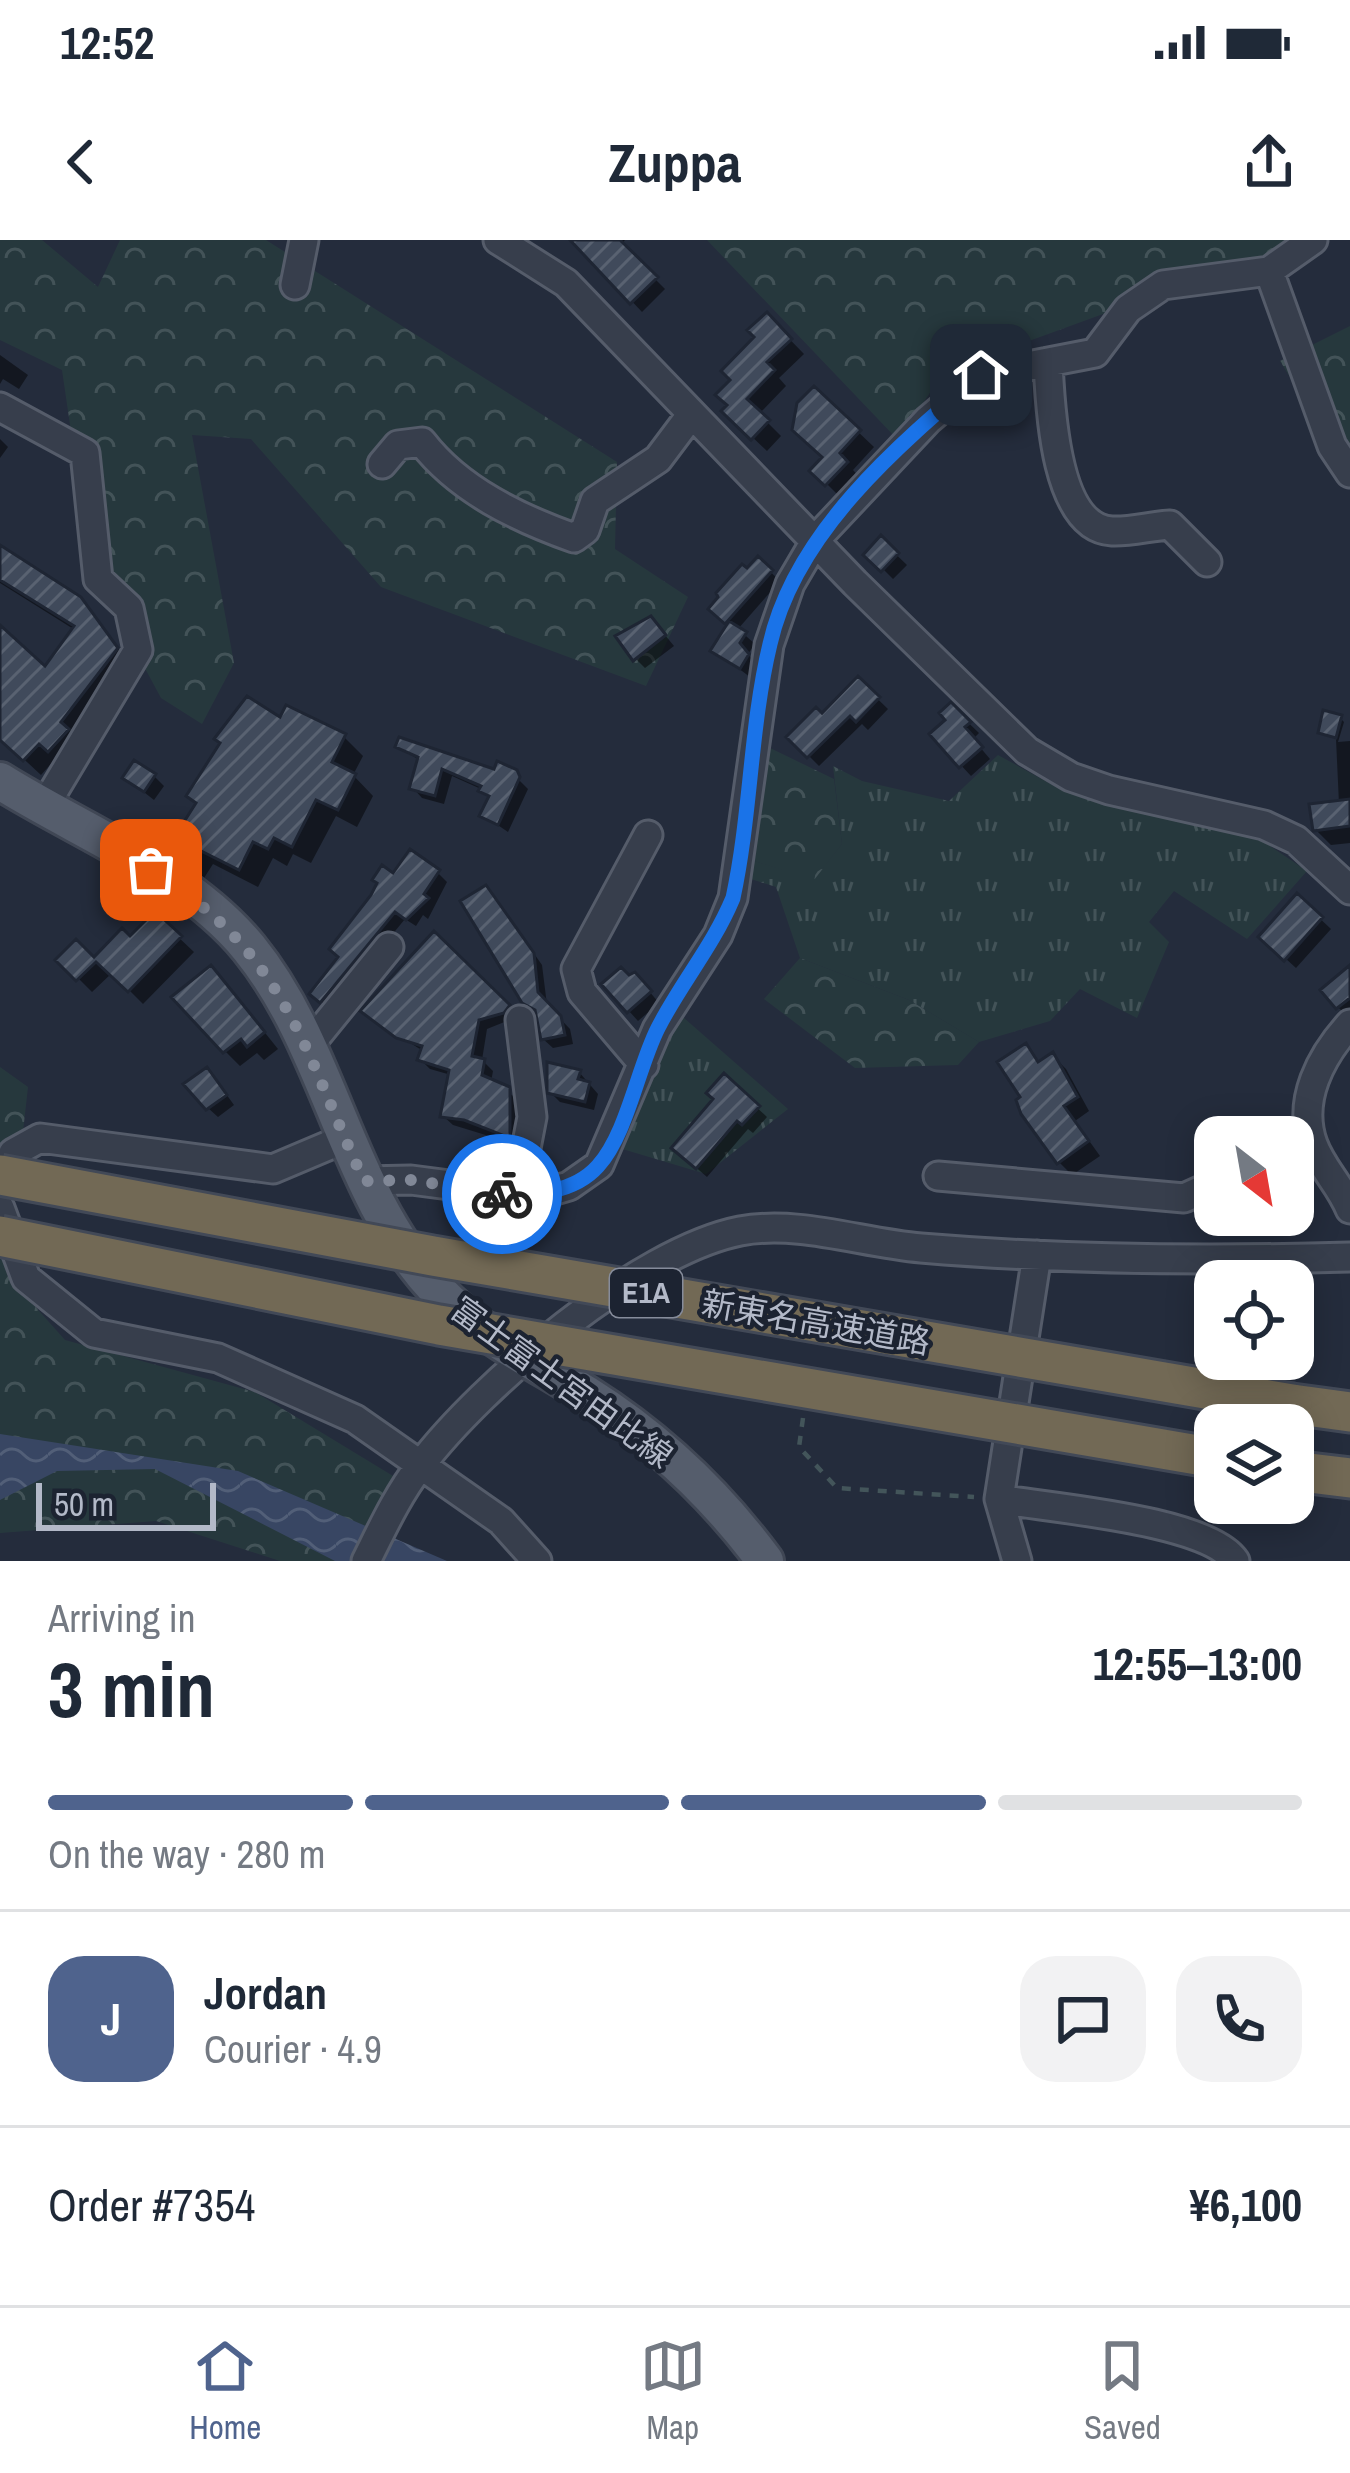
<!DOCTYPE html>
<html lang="en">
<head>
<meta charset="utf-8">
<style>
	:root { --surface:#fff; --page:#f2f2f3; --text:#1f2937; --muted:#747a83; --line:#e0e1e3; --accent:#4f638d }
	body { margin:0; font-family:"Archivo Narrow","Noto Sans JP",sans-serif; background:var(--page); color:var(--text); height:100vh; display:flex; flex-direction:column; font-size:45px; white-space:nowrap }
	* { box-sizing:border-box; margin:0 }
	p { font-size:39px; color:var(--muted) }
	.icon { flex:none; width:66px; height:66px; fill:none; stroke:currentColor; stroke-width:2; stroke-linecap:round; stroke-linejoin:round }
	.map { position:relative; height:1321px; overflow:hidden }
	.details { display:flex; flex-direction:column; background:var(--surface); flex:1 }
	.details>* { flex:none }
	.needle { width:78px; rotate:149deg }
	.tools { position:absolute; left:1194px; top:876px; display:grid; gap:24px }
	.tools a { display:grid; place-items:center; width:120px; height:120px; border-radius:24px; background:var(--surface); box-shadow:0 6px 30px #0003; font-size:60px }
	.scale { position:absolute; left:36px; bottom:30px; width:180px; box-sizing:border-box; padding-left:12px; border:6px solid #b3b9c8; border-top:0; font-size:33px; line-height:42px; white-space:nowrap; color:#b3b9c8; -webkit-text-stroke:9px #1c2331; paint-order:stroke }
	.pin { position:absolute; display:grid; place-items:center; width:102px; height:102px; color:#fff; margin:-51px; border-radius:24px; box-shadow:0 6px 18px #0006 }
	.courier { position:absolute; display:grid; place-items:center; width:120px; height:120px; margin:-60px; border:9px solid #1a73e8; border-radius:50%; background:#fff; color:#222; box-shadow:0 3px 15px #0007 }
	.head em { font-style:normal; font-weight:700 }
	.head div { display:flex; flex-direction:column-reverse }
	.head { display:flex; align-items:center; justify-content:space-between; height:204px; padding:0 48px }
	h1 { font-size:78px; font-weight:700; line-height:90px }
	.bar { display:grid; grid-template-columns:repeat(4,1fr); gap:18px 12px; align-content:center; height:144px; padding:0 48px }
	.bar i { height:15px; border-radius:9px; background:var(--line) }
	.bar .on { background:var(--accent) }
	.bar p { grid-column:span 4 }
	.line { display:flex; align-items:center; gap:30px; padding:0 48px; border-top:3px solid var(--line) }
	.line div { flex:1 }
	.round { display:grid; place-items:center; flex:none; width:126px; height:126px; border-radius:36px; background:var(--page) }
	.status { display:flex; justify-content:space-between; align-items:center; height:84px; padding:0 60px; background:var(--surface); direction:ltr }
	.status svg { height:33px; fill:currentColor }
	header { display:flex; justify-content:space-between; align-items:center; height:156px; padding:0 48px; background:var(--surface); font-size:54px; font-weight:700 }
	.menu { display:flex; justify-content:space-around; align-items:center; height:168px; border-top:3px solid var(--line); background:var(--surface); font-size:33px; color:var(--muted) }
	.menu a { display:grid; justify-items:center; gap:6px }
	.menu .on { color:var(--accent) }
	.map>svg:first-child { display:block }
</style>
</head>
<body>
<div class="status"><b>12:52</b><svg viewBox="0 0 49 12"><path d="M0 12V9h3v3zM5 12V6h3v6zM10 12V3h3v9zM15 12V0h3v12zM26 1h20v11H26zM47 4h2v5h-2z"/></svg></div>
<header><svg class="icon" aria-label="back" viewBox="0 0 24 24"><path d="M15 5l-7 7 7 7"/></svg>Zuppa<svg class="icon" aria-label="share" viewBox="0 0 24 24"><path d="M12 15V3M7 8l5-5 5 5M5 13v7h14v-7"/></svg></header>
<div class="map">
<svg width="1350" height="1321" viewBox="0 0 1350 1321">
	<defs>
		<pattern id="grass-tufts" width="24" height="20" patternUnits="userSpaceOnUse" patternTransform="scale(3)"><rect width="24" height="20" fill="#26383d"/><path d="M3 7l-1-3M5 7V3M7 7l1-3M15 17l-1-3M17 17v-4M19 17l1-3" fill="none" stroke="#435358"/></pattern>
		<pattern id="forest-crowns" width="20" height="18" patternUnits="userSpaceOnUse" patternTransform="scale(3)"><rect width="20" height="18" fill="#26383d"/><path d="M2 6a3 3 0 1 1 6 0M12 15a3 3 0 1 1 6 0" fill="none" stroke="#435358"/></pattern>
		<pattern id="water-waves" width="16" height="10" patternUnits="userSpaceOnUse" patternTransform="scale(3)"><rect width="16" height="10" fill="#384663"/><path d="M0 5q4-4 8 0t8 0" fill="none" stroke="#525f78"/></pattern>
		<pattern id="building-hatch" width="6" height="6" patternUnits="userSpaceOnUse" patternTransform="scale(3)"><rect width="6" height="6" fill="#404a5b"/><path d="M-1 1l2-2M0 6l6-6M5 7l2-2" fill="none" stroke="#596271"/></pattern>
	</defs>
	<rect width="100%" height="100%" fill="#242c3c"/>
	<!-- grass -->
	<path fill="url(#grass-tufts)" d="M998,515L1058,548L1248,591L1307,631L1247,699L1174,651L1149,682L1169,702L1137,778L1080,749L1050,781L979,802L909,760L800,718L776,647L748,638L751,620L814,639L842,604L833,526L862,541L949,561Z
		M676,771L788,869L706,934L619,908Z"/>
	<!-- forest -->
	<path fill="url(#forest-crowns)" d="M0,0H42L98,47L120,0H266L617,222L615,309L688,357L646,446L381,347L251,199L192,195L234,423L202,484L161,458L91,328L62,130L0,100Z
		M707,0H1292L1284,8L944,132L898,200Z
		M1350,86V235L1280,121Z
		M768,507L834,539L842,604L814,640L751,620Z
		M800,718L909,760L979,802L958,825L855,828L764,759Z
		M0,827L28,847L7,1035L65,1100L255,1152L398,1239L348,1321H280L156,1281L0,1293Z"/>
	<!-- water -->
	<path fill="url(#water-waves)" d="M0,1194L238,1231L447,1321H335L155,1229L57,1231L0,1260Z"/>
	<!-- shadow -->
	<path fill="#0007" d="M574,0H625L621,5L665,49L642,72Z
		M767,76L804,114L779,138L786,146L759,174L781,196L767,211L725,171L734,140Z
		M0,115L28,135L19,149L3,139L0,144Z
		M814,150L874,207L853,230L861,239L842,259L814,231L825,218Z
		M0,199L8,207L0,218Z
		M881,300L907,325L893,339L868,314Z
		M0,309L79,359L132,426L66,526L57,517L41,535L0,497V389L46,431L75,390L0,343Z
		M758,320L780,341L738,389L755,404L748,414L757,426L750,437L714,410L730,385L712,369Z
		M660,389L674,406L645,428L636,419Z
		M858,440L888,469L868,490L862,484L819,526L790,497L822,477Z
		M951,466L979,493L973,499L990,519L971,536L933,495L950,481Z
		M1340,478L1344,482L1338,502L1350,501V603L1331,605L1316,590L1339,564L1336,499L1321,492Z
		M281,481L344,497L363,516L353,535L373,556L357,587L336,576L311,623L293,614L287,626L273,618L258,647L213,624L204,638L170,609Z
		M399,506L518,539L528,549L508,592L483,575L491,559L481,549L452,536L444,564L422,558L413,548L420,521Z
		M154,536L164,546L154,560L126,538Z
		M438,633L447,642L428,679L423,675L416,686L405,679L331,769L322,763L313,754L394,637Z
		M1297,657L1331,689L1296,728L1262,697Z
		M495,658L542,725L547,765L570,789L573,804L553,808L543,799L535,772L524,761Z
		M155,675L194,712L143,764L112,733L92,752L60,720L94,721L131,700Z
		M434,695L517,777L487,789L482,820L493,831L491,842L518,859V905L453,885L443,876L451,835L430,829L421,820L423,811L374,780Z
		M1350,729V775L1348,777L1338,767Z
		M226,744L278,809L264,820L257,813L240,826L225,811Z
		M644,745L659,763L638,781L629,771Z
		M1025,807L1041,823L1053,816L1066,829L1089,871L1075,881L1100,916L1072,935L1059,922L1025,858Z
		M579,832L598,854L594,870L560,862L550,852Z
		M724,837L767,877L753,893L748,889L707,937L684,917Z
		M216,840L234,865L218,877L208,868Z"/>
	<!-- building -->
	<path fill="url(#building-hatch)" stroke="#1e2533" stroke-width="3" d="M570,0H620L658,37L630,64Z
		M767,72L792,99L767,122L775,130L747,159L770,180L751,200L721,171L727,165L715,155L730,140L721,131L754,97L747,90Z
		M814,146L861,190L840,213L848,222L825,246L809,231L822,217L792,190L797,163Z
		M881,295L899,313L881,332L863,315Z
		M0,305L81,357L118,408L61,482L69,489L48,512L39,504L23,521L0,500V385L45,426L74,386L0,340Z
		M758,316L773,330L725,384L708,369L718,357L716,353L742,324L747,328Z
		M651,376L666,395L633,421L615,396Z
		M729,381L747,392L740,403L749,414L740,429L710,411Z
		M858,436L880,457L856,482L850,476L807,518L786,497L816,467L822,473Z
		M247,456L280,477L286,465L346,494L332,522L356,534L338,570L316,560L292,607L274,598L268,609L253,602L239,630L193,607L184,622L166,610L196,563L186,556L220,503L214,499Z
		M951,462L971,482L965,487L983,507L959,528L929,494L945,480L939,473Z
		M1323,470L1342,475L1336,498L1318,493Z
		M399,497L494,529L497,521L517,530L520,537L498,585L479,576L489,556L478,551L481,546L442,529L435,556L409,549L418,517L395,507Z
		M134,520L156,534L144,552L122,538Z
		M1350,559V586L1313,591L1309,564Z
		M410,609L440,630L424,654L429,658L406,680L395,672L320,763L309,754L338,717L329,709L371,655L377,643L372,640L382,625L393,633Z
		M486,645L534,713L538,752L561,776L565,795L541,800L535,770L522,763L460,661Z
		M1297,653L1323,677L1284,721L1258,697Z
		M155,671L182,696L128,752L96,722L76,741L55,720L76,699L94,717L122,688L130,696Z
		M434,691L510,765L504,773L479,780L472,816L485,819L482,835L510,847V898L464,880L440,877L449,830L417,820L422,806L396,798L360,771Z
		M211,725L265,792L247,807L241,799L223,813L171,757Z
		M1350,725V758L1336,769L1320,750Z
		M621,727L629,735L635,732L652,751L627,773L601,744Z
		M1026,803L1038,822L1053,812L1078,857L1064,866L1089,901L1057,924L1021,874L1016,860L1020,857L997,822Z
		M547,822L581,830L578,839L590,842L585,862L547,853Z
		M207,827L227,855L206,870L183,844Z
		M724,833L760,866L742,885L737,881L696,929L671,908L713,859L706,853Z"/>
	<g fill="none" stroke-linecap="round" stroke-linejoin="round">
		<defs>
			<path id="minor" d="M498,0L566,43L855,343L1027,511L1071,537L1109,550L1264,585L1296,600L1350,650
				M1269,31L1332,206L1350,233
				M295,45L304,0
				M1048,122C1050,163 1054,288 1112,291C1130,292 1151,286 1170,285L1207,322
				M0,167L85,213L98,339L129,368L138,410L44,567
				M382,224L398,205L422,202C459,250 518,278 574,298L585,290L595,261L658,219L691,175
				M1350,784C1321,816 1297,860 1313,904C1321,927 1341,946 1350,969
				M306,809L389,707
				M644,825L582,752L576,729L648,595
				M938,936L1184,958L1215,944
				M0,941L13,913L40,898L273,929L344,899
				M364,941L411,940L535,956L569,946L599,925L657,789L718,695L733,658L769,405L790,344L817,298L928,180L981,135L1095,113L1128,69L1163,45L1269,31L1313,0
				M517,955L532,877L520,780
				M0,968L26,1038L94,1093L218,1118L355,1179L501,1281L537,1321
				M999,1259C1050,1268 1208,1280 1235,1321
				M366,1321C382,1289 398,1254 420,1226C482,1144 639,1011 740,991C800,980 861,1003 921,1008C1064,1020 1207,1021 1350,1017
				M1017,1321L999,1259L1037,1015"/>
			<path id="major" d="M0,541C81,592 187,632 249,708C332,810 345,953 437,1050C480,1095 534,1121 586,1154C656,1198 716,1255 765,1321"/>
			<path id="highway" d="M1292,1164L1350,1172
				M1293,1231L1350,1238"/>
		</defs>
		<!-- minor casing -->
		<use href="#minor" stroke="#555c6a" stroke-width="33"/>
		<!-- major casing -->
		<use href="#major" stroke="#404755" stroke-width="42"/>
		<!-- highway casing -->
		<use href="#highway" stroke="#424957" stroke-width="45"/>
		<!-- path -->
		<path stroke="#43555a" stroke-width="4.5" stroke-dasharray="9 9" stroke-linecap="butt" d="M803,1178L799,1207L837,1248L974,1257"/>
		<!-- minor -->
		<use href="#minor" stroke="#373e4c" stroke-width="27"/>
		<!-- major -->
		<use href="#major" stroke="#555d6c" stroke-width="36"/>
		<!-- highway -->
		<use href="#highway" stroke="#726955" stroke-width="39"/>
		<defs>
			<path id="highway-bridge" d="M0,935L433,1016L1292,1164
				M0,996L439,1085L1215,1218"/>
		</defs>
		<!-- highway-bridge casing -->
		<use href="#highway-bridge" stroke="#424957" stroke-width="45" stroke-linecap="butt"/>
		<!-- highway-bridge -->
		<use href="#highway-bridge" stroke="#726955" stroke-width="39"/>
	</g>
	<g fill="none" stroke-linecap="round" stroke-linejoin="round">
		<!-- done -->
		<path stroke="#818897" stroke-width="12" stroke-dasharray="0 21.6" d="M151,630C287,714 301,805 364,941L411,940L502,954"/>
		<!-- route -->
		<path stroke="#1a73e8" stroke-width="15" d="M502,954C535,955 574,953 598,926C627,894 638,827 658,788C681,743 713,706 733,658C751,575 750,487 770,404C795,293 897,206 981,135"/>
	</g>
	<g text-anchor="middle" stroke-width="9" stroke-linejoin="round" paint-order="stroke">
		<!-- shield labels -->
		<rect fill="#1c2331" stroke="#868c9b" stroke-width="3" x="610" y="1029" width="72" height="48" rx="9"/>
		<g font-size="30" font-weight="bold" fill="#b3b9c8">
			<text x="646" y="1063">E1A</text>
		</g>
		<!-- street labels -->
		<g font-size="33" fill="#b3b9c8" stroke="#1c2331">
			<text transform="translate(816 1082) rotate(10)" y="12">新東名高速道路</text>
			<text transform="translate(562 1142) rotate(36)" y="12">富士富士宮由比線</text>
		</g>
	</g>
</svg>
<div class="tools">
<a><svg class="needle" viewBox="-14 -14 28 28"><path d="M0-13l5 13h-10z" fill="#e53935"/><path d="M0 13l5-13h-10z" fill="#747a83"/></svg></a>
<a><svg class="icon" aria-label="locate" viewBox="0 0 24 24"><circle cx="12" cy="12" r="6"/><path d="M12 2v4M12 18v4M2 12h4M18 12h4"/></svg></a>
<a><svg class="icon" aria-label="layers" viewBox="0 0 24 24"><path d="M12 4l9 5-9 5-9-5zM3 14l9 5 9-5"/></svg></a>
</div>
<div class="scale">50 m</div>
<div class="pin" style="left:151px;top:630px;background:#ea580c"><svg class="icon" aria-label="bag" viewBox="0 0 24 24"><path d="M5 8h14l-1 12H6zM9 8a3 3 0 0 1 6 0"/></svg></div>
<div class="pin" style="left:981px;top:135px;background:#1f2937"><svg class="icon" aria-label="home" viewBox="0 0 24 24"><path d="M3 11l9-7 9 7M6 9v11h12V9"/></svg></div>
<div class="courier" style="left:502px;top:954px"><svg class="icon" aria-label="bike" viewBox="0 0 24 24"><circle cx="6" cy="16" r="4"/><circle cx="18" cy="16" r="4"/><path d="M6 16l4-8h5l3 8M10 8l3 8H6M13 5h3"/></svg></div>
</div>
<section class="details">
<div class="head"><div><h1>3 min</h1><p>Arriving in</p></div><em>12:55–13:00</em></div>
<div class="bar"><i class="on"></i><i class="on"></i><i class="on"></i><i></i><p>On the way · 280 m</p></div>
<div class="line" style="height:216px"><b class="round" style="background:var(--accent);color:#fff">J</b><div><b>Jordan</b><p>Courier · 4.9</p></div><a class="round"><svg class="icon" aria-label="chat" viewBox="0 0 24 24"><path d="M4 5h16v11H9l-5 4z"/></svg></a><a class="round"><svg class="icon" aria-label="phone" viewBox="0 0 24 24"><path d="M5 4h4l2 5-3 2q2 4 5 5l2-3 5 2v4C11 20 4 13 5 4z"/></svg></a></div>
<div class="line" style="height:156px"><div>Order #7354</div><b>¥6,100</b></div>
</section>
<nav class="menu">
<a class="on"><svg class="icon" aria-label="home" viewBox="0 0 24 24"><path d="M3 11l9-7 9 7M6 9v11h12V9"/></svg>Home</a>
<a><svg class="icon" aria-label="map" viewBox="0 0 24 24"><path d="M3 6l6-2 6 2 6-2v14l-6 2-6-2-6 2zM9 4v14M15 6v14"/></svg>Map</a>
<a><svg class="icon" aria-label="saved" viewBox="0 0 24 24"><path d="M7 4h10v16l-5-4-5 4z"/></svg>Saved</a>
</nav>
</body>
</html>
